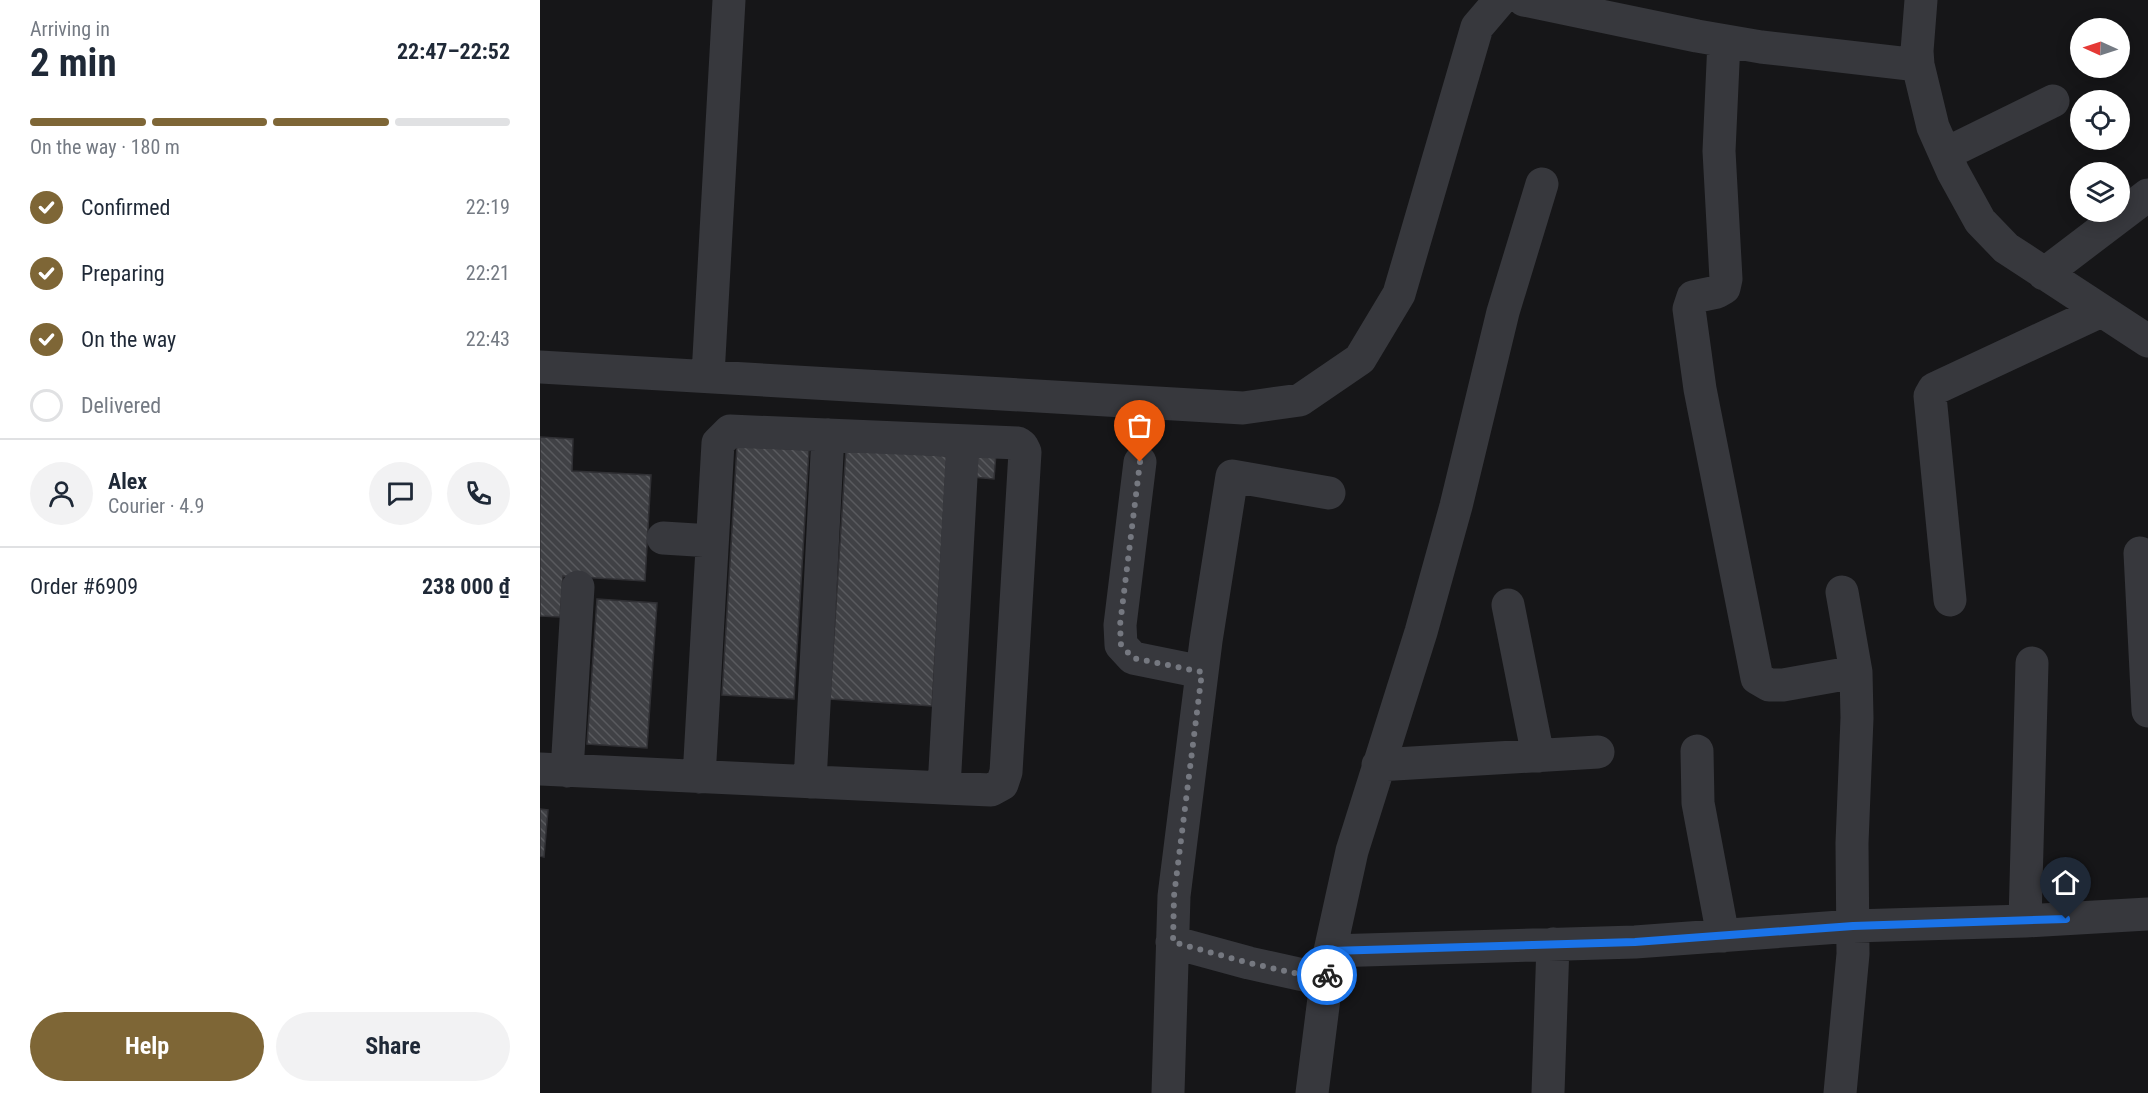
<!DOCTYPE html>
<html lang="en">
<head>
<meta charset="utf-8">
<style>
	:root { --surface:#fff; --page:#f2f2f3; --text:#1f2937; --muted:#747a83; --line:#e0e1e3; --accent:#7e6636 }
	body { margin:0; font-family:"Roboto Condensed",sans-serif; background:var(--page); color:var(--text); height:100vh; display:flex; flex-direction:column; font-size:22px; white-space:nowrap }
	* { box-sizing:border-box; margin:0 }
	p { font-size:20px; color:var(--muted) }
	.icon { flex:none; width:33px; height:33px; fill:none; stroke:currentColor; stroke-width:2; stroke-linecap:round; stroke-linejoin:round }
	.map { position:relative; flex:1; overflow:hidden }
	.sheet { display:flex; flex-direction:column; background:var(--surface); width:540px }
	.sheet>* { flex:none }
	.needle { width:39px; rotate:273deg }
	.buttons { position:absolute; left:1530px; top:18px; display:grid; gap:12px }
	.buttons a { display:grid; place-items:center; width:60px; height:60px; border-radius:50%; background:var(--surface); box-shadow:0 3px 15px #0003; font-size:30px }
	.pin { position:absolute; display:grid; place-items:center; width:51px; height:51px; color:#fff; margin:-62px -26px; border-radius:50% 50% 50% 0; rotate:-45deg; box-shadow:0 0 6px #0007 }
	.pin .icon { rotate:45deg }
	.courier { position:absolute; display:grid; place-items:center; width:60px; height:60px; margin:-30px; border:4px solid #1a73e8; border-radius:50%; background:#fff; color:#222; box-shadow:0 2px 8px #0007 }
	.summary em { font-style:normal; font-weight:700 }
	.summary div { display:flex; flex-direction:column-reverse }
	.summary { display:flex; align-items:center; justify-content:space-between; height:102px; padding:0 30px }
	h1 { font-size:39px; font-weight:700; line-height:45px }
	.bar { display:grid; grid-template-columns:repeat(4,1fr); gap:9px 6px; align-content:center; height:72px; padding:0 30px }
	.bar i { height:8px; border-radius:4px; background:var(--line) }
	.bar .selected { background:var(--accent) }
	.bar p { grid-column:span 4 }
	.line { display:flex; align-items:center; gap:15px; padding:0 30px; border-top:2px solid var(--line) }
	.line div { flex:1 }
	.round { display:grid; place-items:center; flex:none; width:63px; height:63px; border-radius:32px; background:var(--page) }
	ol { padding:0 30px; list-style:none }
	li { display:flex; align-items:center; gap:18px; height:66px }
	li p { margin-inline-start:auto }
	li .icon { padding:6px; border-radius:50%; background:var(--accent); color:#fff; stroke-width:4 }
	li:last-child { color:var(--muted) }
	li i { width:33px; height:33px; border:3px solid var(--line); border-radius:50% }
	.primary-button { display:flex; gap:12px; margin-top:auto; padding:12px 30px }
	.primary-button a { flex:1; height:69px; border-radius:36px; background:var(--accent); color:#fff; font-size:24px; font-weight:700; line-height:69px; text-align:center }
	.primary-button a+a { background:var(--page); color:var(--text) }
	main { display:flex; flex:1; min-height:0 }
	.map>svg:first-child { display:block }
</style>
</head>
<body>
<main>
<section class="sheet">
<div class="summary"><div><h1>2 min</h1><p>Arriving in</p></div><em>22:47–22:52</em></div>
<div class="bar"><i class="selected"></i><i class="selected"></i><i class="selected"></i><i></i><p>On the way · 180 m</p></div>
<ol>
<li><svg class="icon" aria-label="check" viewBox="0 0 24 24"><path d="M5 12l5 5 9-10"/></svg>Confirmed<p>22:19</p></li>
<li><svg class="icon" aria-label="check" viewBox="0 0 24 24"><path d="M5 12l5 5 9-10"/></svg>Preparing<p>22:21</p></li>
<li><svg class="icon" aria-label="check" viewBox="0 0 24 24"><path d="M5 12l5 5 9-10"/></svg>On the way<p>22:43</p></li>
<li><i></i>Delivered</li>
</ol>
<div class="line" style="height:108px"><a class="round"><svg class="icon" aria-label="person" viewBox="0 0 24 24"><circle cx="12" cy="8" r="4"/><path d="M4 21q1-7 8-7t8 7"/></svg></a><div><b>Alex</b><p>Courier · 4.9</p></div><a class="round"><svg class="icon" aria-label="chat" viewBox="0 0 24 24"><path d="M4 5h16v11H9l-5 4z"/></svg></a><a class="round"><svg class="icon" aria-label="phone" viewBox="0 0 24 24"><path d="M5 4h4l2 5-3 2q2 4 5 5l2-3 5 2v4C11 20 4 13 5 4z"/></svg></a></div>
<div class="line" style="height:78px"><div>Order #6909</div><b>238 000 ₫</b></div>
<div class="primary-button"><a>Help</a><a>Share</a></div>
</section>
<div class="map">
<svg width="1608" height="1093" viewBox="0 0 1608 1093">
	<defs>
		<pattern id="building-back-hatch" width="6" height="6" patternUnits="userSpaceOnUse" patternTransform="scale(1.5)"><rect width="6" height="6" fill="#404145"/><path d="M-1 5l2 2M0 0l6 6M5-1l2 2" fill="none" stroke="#595a5e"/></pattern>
	</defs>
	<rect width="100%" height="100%" fill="#161618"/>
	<!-- building -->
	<path fill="url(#building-back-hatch)" stroke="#303034" stroke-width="1.5" d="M0,437L33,439L32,471L111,475L105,581L23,576L20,617L0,616Z
		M197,446L269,450L254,699L182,695Z
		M306,449L407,456L392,706L290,699Z
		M432,451L456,453L454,479L432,477Z
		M57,599L117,603L107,748L47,744Z
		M0,809L8,810L4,857L0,856Z"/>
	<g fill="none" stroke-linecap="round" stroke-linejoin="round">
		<!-- minor -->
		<path stroke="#37383d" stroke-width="33" d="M984,0L1157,36L1221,47L1378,65
			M1381,0L1377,51L1378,65L1393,127L1413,172L1440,221L1466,248L1608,341
			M1184,41L1179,151L1186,279L1184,288L1177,292L1153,297L1149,309L1160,389L1217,678L1229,685H1243L1316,672
			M1405,154L1513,101
			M1504,274L1608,195
			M0,367L703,408L760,400L820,359L859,294L937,27L960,0
			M168,375L189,0
			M600,462L580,625L581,645L593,658L662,672
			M123,538L172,541
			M1600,553L1608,711
			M1410,600L1390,396L1394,389L1561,311
			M968,605L998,756
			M1157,751L1158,803L1183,936
			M838,765L1058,752
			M0,769L404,788L451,790L462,784L466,772L485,452L482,446L478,443L190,431L178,443L159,777
			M27,771L38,587
			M270,782L288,435
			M404,788L423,441
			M1485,921L1492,663
			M632,942L709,963L786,980
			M790,951L1095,942L1313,926L1485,921L1608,914
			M628,1093L634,896L666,641L692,476L789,493
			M772,1093L790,951L812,851L881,632L916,506L963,312L1002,184
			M1008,1093L1013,944
			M1300,1093L1313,954L1312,843L1317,718L1316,672L1302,592"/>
	</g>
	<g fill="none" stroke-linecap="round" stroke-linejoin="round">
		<!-- done -->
		<path stroke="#757880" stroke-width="6" stroke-dasharray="0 10.8" d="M600,462L580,625L581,645L593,658L662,672L634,896L633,942L709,963L786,980L787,975"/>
		<!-- route -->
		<path stroke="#1a73e8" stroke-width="8" d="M787,975L790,951L1095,942L1313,926L1526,919"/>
	</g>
</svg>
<div class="buttons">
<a><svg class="needle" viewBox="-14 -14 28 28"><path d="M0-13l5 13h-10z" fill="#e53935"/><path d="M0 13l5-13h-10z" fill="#747a83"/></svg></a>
<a><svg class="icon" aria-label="locate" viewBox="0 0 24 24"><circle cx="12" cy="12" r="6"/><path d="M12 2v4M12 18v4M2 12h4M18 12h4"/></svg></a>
<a><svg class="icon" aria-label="layers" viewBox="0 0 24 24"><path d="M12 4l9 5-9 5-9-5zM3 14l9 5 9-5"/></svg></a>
</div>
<div class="pin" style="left:600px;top:462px;background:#ea580c"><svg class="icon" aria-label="bag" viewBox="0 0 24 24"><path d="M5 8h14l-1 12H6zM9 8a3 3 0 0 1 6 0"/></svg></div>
<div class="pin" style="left:1526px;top:919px;background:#1f2937"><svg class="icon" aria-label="home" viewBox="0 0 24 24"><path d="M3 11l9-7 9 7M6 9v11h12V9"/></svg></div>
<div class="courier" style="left:787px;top:975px"><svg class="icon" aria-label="bike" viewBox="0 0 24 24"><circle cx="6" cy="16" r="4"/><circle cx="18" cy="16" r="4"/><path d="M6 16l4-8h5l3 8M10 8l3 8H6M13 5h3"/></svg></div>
</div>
</main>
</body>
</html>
